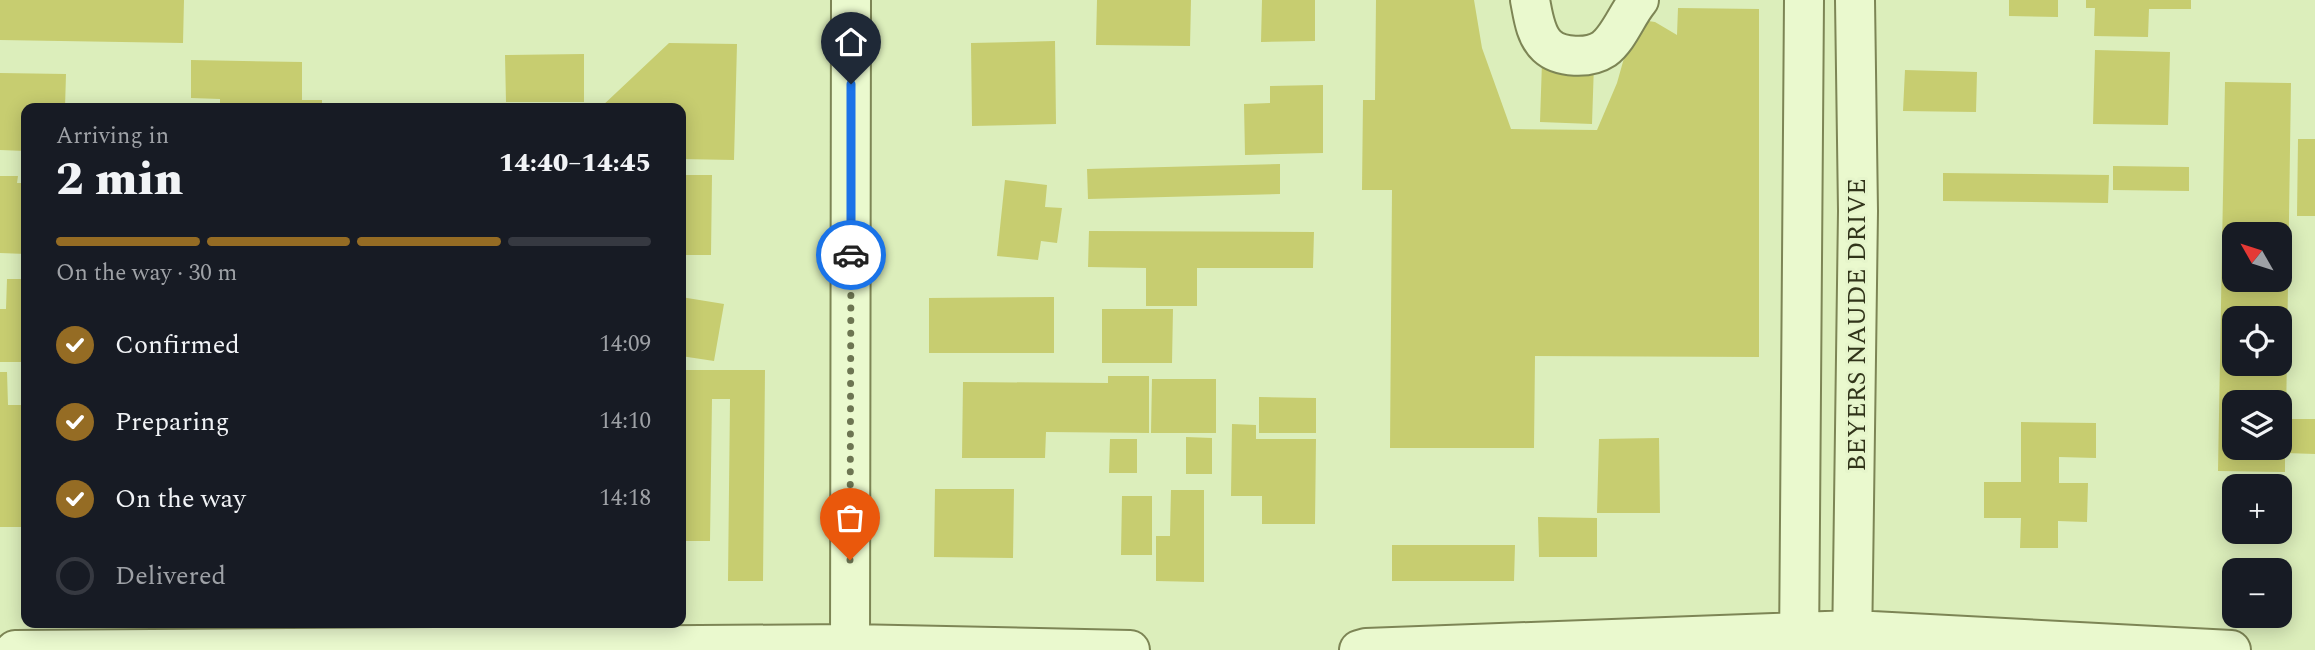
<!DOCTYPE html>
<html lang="en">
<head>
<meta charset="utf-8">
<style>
	:root { --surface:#171b24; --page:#242831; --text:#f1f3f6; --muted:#9ea1a6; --line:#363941; --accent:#956c24 }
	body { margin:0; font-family:Spectral,serif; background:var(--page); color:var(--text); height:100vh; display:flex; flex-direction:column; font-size:26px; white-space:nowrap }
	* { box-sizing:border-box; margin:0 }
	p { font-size:23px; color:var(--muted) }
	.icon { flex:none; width:38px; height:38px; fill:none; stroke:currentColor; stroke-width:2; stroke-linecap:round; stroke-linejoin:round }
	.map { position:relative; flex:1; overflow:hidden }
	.drawer { position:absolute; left:21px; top:103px; width:665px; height:525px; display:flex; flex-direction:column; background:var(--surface); border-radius:14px; box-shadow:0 4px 18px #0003 }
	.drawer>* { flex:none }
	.needle { width:46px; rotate:309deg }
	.tools { position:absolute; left:2222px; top:222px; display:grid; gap:14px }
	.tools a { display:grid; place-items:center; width:70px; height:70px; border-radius:14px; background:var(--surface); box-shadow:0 4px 18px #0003; font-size:35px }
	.pin { position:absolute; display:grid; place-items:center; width:60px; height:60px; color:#fff; margin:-72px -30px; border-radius:50% 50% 50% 0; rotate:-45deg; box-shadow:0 0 7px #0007 }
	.pin .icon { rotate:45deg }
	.courier { position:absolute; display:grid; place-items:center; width:70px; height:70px; margin:-35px; border:5px solid #1a73e8; border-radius:50%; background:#fff; color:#222; box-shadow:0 2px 9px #0007 }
	.headline em { font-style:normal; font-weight:800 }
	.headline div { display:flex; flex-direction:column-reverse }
	.headline { display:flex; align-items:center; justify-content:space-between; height:119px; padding:0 35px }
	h1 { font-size:46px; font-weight:800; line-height:52px }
	.bar { display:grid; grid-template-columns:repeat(4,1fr); gap:10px 7px; align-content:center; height:84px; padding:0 35px }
	.bar i { height:9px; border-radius:5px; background:var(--line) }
	.bar .on { background:var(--accent) }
	.bar p { grid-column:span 4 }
	ol { padding:0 35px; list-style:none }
	li { display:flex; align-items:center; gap:21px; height:77px }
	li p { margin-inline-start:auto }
	li .icon { padding:7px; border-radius:50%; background:var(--accent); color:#fff; stroke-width:4 }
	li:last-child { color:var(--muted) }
	li i { width:38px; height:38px; border:4px solid var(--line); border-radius:50% }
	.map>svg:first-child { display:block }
</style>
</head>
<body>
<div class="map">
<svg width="2315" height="650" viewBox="0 0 2315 650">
	<rect width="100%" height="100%" fill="#dceebb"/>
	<!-- building -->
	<path fill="#c7cd70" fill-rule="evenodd" d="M0,0H184L183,43L0,40Z
		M1097,0H1191L1190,46L1096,45Z
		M1262,0H1315V41L1261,42Z
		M1376,0H1474L1482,48L1511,129L1597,130L1617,83L1635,19L1655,22L1677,35L1678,8L1759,9V357L1535,356L1534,448H1390L1392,190H1362L1363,100H1375Z
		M2009,0H2058V17L2009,16Z
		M2086,0H2191V9H2149L2148,37L2094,36L2095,8H2086Z
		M1055,41L1056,124L972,126L971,43Z
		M669,43L737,44L734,160L681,159V108H600Z
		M2095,50L2170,52L2168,125L2093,124Z
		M584,54V102H506L505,55Z
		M191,60L302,62V100H322V108H220V99L191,98Z
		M1542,62L1594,64L1592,124L1540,122Z
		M1905,70L1977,72L1976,112L1903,111Z
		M0,73L66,74L65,108H26V151L0,150Z
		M2225,82L2291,83L2286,419H2315V454L2285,453V472L2218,471ZM2235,234H2280V280H2235ZM2235,318H2280V364H2235ZM2235,402H2280V448H2235Z
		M1323,85V153L1245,155L1244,104L1270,103V86Z
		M2298,139H2315V216H2297Z
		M1280,164V194L1088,199L1087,169Z
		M2113,166L2189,167V191L2113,190Z
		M1943,173L2109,175L2108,203L1943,201Z
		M681,175H712L711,255H681Z
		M0,176H18L17,183H26V254L0,253Z
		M1005,180L1047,185L1045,207L1062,208L1057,243L1041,241L1038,260L997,256Z
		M1089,231L1314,232L1313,268H1197V306H1146V268L1088,267Z
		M7,279H26V362H0V309H6Z
		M681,297L724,304L714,361L681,356Z
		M1054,297V353H929V298Z
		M1102,309H1173L1172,363H1102Z
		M681,370H765L763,581H728L730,399H712L710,541H681Z
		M0,372H7L8,405H26V527H0Z
		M1108,376H1149V433L1046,432L1045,458H962L963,382L1108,383Z
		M1152,379H1216V433H1151Z
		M1259,397L1316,398V433H1259Z
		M2021,422L2096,423V458L2059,457V483H2088L2087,522L2058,521V548H2020L2021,518H1984V482H2021Z
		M1232,424L1256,425V439H1316L1315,524H1262V496H1231Z
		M1186,437L1212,438V474H1186Z
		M1659,438L1660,513H1597L1599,439Z
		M1110,439H1137V473H1109Z
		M935,489H1014L1013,558L934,557Z
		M1171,490H1204V582L1156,581V536H1170Z
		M1122,496H1152V555H1121Z
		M1538,517L1597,518V557H1539Z
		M1392,545H1515L1514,581H1392Z"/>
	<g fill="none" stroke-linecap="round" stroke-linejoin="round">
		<defs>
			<path id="minor" d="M1530,0C1533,15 1535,35 1547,46C1560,58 1589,59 1604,49C1619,38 1627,14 1639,0
				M15,650L850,644L1130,650
				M850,650L851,0
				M1359,650L1366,648L1853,630L2231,650
				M1799,650L1804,0
				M1852,650L1858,211L1855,0"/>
		</defs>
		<!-- minor casing -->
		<use href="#minor" stroke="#7d8555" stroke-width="42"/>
		<!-- minor -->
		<use href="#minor" stroke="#eaf9ce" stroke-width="38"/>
	</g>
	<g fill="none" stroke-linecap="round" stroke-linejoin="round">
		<!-- done -->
		<path stroke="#6d7552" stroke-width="7" stroke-dasharray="0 12.6" d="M850,560L851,255"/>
		<!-- route -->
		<path stroke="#1a73e8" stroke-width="9" d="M851,255V84"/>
	</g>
	<g text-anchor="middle" stroke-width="6" stroke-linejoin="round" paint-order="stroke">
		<!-- street labels -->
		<g font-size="26" fill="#31341a" stroke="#e6f5cb">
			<text transform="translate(1856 325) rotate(-90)" y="9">BEYERS NAUDE DRIVE</text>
		</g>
	</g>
</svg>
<div class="tools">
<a><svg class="needle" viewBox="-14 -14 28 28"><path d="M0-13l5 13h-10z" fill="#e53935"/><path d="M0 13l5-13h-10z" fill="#9ea1a6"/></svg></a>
<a><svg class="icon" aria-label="locate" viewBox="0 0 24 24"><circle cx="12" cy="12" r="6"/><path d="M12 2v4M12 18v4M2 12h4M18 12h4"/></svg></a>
<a><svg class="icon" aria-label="layers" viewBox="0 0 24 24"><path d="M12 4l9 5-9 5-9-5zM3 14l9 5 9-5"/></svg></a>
<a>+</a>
<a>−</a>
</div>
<div class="pin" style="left:850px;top:560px;background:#ea580c"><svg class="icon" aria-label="bag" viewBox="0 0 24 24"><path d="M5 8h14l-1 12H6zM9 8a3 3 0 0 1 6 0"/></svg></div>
<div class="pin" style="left:851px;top:84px;background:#1f2937"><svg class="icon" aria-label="home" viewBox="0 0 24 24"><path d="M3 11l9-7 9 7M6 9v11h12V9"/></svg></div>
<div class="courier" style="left:851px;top:255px"><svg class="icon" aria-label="car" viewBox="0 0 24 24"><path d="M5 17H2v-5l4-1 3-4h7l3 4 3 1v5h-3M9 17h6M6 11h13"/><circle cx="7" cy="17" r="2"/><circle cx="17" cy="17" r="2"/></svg></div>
<section class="drawer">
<div class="headline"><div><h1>2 min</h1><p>Arriving in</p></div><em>14:40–14:45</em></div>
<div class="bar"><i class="on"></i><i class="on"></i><i class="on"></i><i></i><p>On the way · 30 m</p></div>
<ol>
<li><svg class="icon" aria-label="check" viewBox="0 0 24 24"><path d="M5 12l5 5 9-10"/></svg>Confirmed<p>14:09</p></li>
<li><svg class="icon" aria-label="check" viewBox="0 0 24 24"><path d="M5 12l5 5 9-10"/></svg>Preparing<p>14:10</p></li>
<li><svg class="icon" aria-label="check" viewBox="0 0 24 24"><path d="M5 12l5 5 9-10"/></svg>On the way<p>14:18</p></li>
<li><i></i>Delivered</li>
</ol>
</section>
</div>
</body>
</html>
